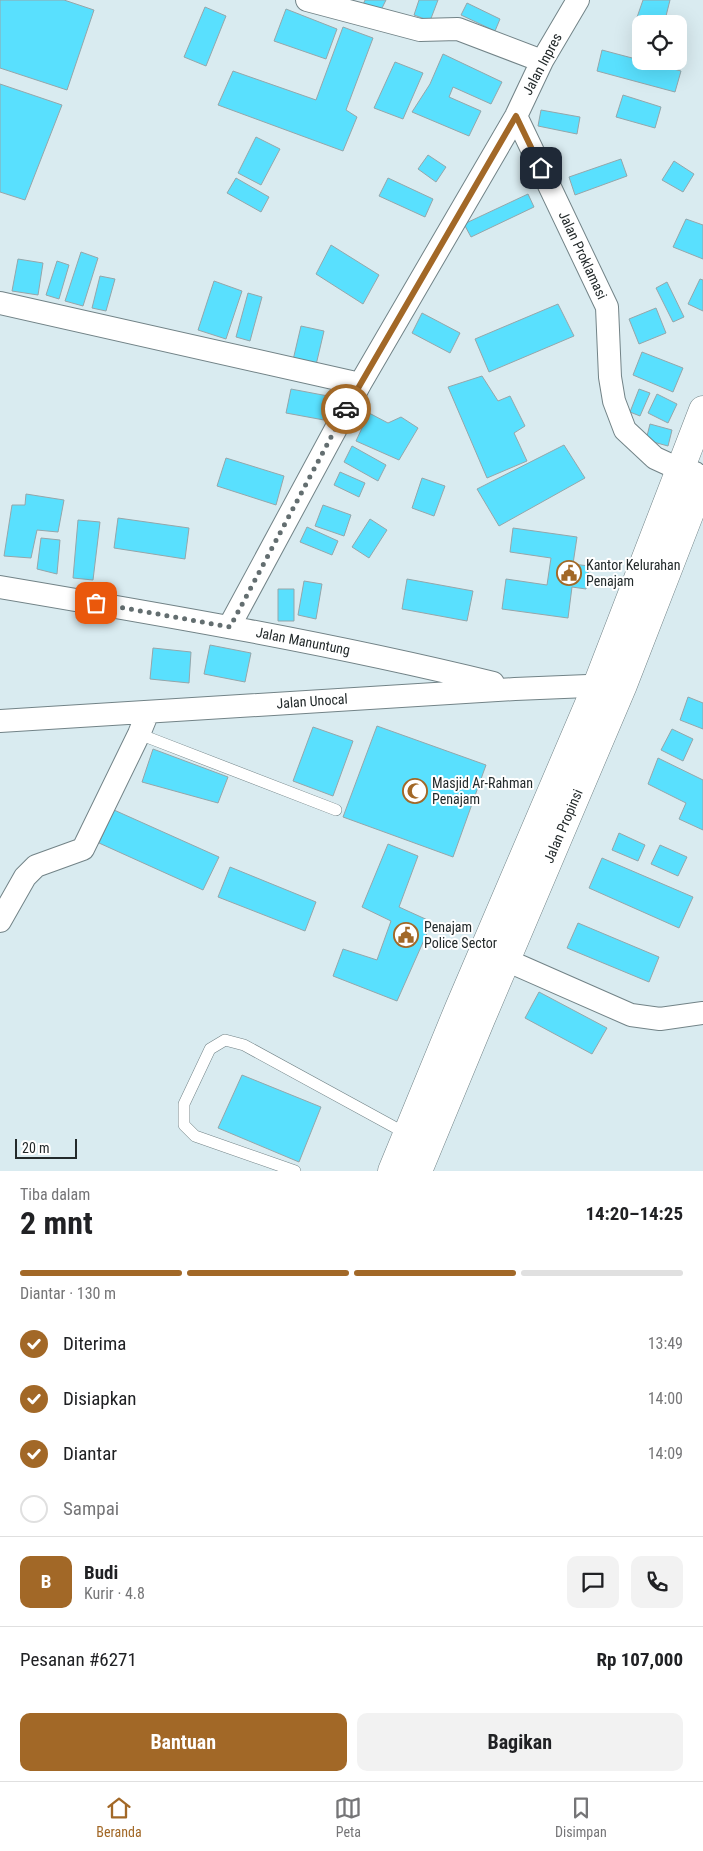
<!DOCTYPE html>
<html lang="id">
<head>
<meta charset="utf-8">
<style>
	:root { --surface:#fff; --page:#f2f2f2; --text:#202124; --muted:#757577; --line:#e0e0e0; --accent:#a26827 }
	body { margin:0; font-family:"Roboto Condensed",sans-serif; background:var(--page); color:var(--text); height:100vh; display:flex; flex-direction:column; font-size:19px; white-space:nowrap }
	* { box-sizing:border-box; margin:0 }
	p { font-size:16px; color:var(--muted) }
	.icon { flex:none; width:28px; height:28px; fill:none; stroke:currentColor; stroke-width:2; stroke-linecap:round; stroke-linejoin:round }
	.map { position:relative; height:1171px; overflow:hidden }
	.sheet { display:flex; flex-direction:column; background:var(--surface); flex:1 }
	.sheet>* { flex:none }
	.buttons { position:absolute; left:632px; top:15px; display:grid; gap:10px }
	.buttons a { display:grid; place-items:center; width:55px; height:55px; border-radius:10px; background:var(--surface); box-shadow:0 5px 20px #0002; font-size:25px }
	.scale { position:absolute; left:15px; bottom:12px; width:62px; box-sizing:border-box; padding-left:5px; border:2px solid #232a2b; border-top:0; font-size:14px; line-height:18px; white-space:nowrap; color:#232a2b; -webkit-text-stroke:4px #fff; paint-order:stroke }
	.pin { position:absolute; display:grid; place-items:center; width:42px; height:42px; color:#fff; margin:-21px; border-radius:10px; box-shadow:0 2px 8px #0006 }
	.courier { position:absolute; display:grid; place-items:center; width:50px; height:50px; margin:-25px; border:4px solid #a26827; border-radius:50%; background:#fff; color:#222; box-shadow:0 1px 6px #0007 }
	.summary em { font-style:normal; font-weight:700 }
	.summary div { display:flex; flex-direction:column-reverse }
	.summary { display:flex; align-items:center; justify-content:space-between; height:85px; padding:0 20px }
	h1 { font-size:32px; font-weight:700; line-height:38px }
	.bar { display:grid; grid-template-columns:repeat(4,1fr); gap:8px 5px; align-content:center; height:60px; padding:0 20px }
	.bar i { height:6px; border-radius:4px; background:var(--line) }
	.bar .selected { background:var(--accent) }
	.bar p { grid-column:span 4 }
	.line { display:flex; align-items:center; gap:12px; padding:0 20px; border-top:1px solid var(--line) }
	.line div { flex:1 }
	.round { display:grid; place-items:center; flex:none; width:52px; height:52px; border-radius:10px; background:var(--page) }
	ol { padding:0 20px; list-style:none }
	li { display:flex; align-items:center; gap:15px; height:55px }
	li p { margin-inline-start:auto }
	li .icon { padding:5px; border-radius:50%; background:var(--accent); color:#fff; stroke-width:4 }
	li:last-child { color:var(--muted) }
	li i { width:28px; height:28px; border:2px solid var(--line); border-radius:50% }
	.cta { display:flex; gap:10px; margin-top:auto; padding:10px 20px }
	.cta a { flex:1; height:58px; border-radius:10px; background:var(--accent); color:#fff; font-size:20px; font-weight:700; line-height:58px; text-align:center }
	.cta a+a { background:var(--page); color:var(--text) }
	.dock { display:flex; justify-content:space-around; align-items:center; height:70px; border-top:1px solid var(--line); background:var(--surface); font-size:14px; color:var(--muted) }
	.dock a { display:grid; justify-items:center; gap:2px }
	.dock .selected { color:var(--accent) }
	.map>svg:first-child { display:block }
</style>
</head>
<body>
<div class="map">
<svg width="703" height="1171" viewBox="0 0 703 1171">
	<rect width="100%" height="100%" fill="#d9ebf0"/>
	<!-- building -->
	<path fill="#59e0fe" stroke="#95a6aa" d="M0,0H64L94,10L67,90L0,68Z
		M365,0H386L379,14L362,7Z
		M419,0H438L430,21L414,15Z
		M643,0H670L664,24H641V28L634,26Z
		M467,3L500,19L495,31L461,15Z
		M205,7L226,16L206,66L184,57Z
		M286,9L337,29L326,59L274,41Z
		M343,27L373,38L346,110L357,117L343,151L218,105L233,71L316,100Z
		M602,50L681,71L675,92L597,71Z
		M443,54L502,82L491,104L453,87L449,97L481,111L469,136L412,112L430,84Z
		M395,62L423,73L403,119L374,108Z
		M0,84L62,105L25,200L0,192Z
		M623,95L661,107L655,128L616,117Z
		M541,110L580,117L577,134L538,126Z
		M256,137L280,149L261,185L238,173Z
		M428,155L446,167L436,182L418,169Z
		M621,159L627,176L575,195L569,177Z
		M674,161L694,174L683,192L662,180Z
		M236,178L269,197L261,212L227,193Z
		M388,178L433,199L425,217L379,196Z
		M528,194L534,207L471,237L464,224Z
		M686,219L703,225V259L673,247Z
		M331,245L379,275L363,304L316,274Z
		M81,252L98,258L83,306L65,301Z
		M18,259L43,263L38,295L12,291Z
		M57,261L69,265L59,299L46,295Z
		M100,276L115,279L106,311L92,308Z
		M700,279L703,280V311L688,304Z
		M214,281L242,291L226,339L198,330Z
		M667,282L684,317L673,322L656,288Z
		M248,293L262,297L250,341L236,337Z
		M558,304L574,336L489,372L475,339Z
		M656,308L666,333L639,344L629,319Z
		M422,313L460,333L450,353L412,333Z
		M301,326L324,331L316,365L293,360Z
		M642,352L683,368L673,392L633,375Z
		M482,376L498,401L510,396L525,426L514,433L527,461L487,478L448,387Z
		M291,389L328,396L324,420L286,413Z
		M639,389L650,393L640,416L630,412Z
		M657,394L677,404L668,423L648,413Z
		M369,413L388,423L401,417L418,428L399,460L356,441Z
		M650,424L672,430L668,446L646,440Z
		M564,445L585,478L499,526L477,489Z
		M352,446L386,465L378,481L344,462Z
		M226,458L284,476L276,505L217,486Z
		M340,472L365,483L359,497L334,485Z
		M422,478L445,486L434,516L412,508Z
		M26,494L64,500L58,532L37,530L31,558L4,556L12,505H25Z
		M323,505L351,515L344,536L315,526Z
		M118,518L189,528L185,559L114,548Z
		M370,519L387,530L369,558L352,547Z
		M78,520L100,522L93,580L73,578Z
		M307,527L338,541L332,555L300,542Z
		M513,528L577,537L573,564L589,566L586,589L572,587L568,618L502,609L506,579L547,585L551,558L510,552Z
		M41,538L60,540L57,574L37,569Z
		M407,579L473,591L467,621L402,609Z
		M304,581L322,584L316,619L298,615Z
		M278,589H294V621H278Z
		M210,645L251,653L245,682L204,674Z
		M153,648L191,652L189,683L150,679Z
		M688,697L703,703V729L680,720Z
		M377,726L486,765L453,857L343,817Z
		M313,727L353,741L333,796L293,781Z
		M672,729L693,739L683,761L661,750Z
		M153,749L228,777L218,803L142,782Z
		M658,758L703,780V830L679,819L686,803L648,784Z
		M114,810L219,857L203,890L99,843Z
		M619,833L645,845L638,861L612,850Z
		M388,844L418,856L399,907L432,922L397,1001L333,976L343,949L377,960L391,921L362,907Z
		M660,845L687,857L678,876L651,864Z
		M602,858L693,897L679,928L589,888Z
		M230,867L316,902L305,931L218,897Z
		M578,923L659,957L649,982L567,948Z
		M539,992L607,1028L592,1054L525,1018Z
		M242,1075L321,1107L299,1162L218,1128Z"/>
	<g fill="none" stroke-linecap="round" stroke-linejoin="round">
		<defs>
			<path id="service" d="M139,734L336,810
				M295,1171L195,1136L184,1125V1104L210,1049L225,1040L244,1045L407,1134"/>
			<path id="minor" d="M307,0L420,30L458,29L542,61
				M516,116L607,307L610,377L614,401L625,430L655,458L679,469L695,473
				M0,303L360,384
				M0,587C165,615 330,643 493,683
				M229,627L360,384L516,116L542,61L578,0
				M0,721L515,689L612,685
				M0,921L25,877L36,866L83,849L139,734L148,712
				M506,960L631,1015L660,1019L703,1013"/>
			<path id="trunk" d="M392,1171L459,1008L597,685L703,410
				M418,1171L481,1019L623,685L703,479"/>
		</defs>
		<!-- service casing -->
		<use href="#service" stroke="#728387" stroke-width="12"/>
		<!-- minor casing -->
		<use href="#minor" stroke="#728387" stroke-width="24"/>
		<!-- trunk casing -->
		<use href="#trunk" stroke="#728387" stroke-width="29"/>
		<!-- service -->
		<use href="#service" stroke="#fff" stroke-width="11"/>
		<!-- minor -->
		<use href="#minor" stroke="#fff" stroke-width="22"/>
		<!-- trunk -->
		<use href="#trunk" stroke="#fff" stroke-width="28"/>
	</g>
	<g fill="none" stroke-linecap="round" stroke-linejoin="round">
		<!-- done -->
		<path stroke="#636e70" stroke-width="5" stroke-dasharray="0 9" d="M96,603L230,627L346,409"/>
		<!-- route -->
		<path stroke="#a26827" stroke-width="6" d="M346,409L516,116L541,168"/>
	</g>
	<!-- icons -->
	<defs>
		<symbol id="civic-ring" viewBox="-11 -11 22 22"><circle r="9.5" fill="#fff" stroke="#a26827" stroke-width="1.5"/><path d="M-.6-6.5H3V-4.5H.6V-3L4-1V1h2V6H-6V1h2V-1L-.6-3ZM-1.2 2.5V6h2.4V2.5Z" fill="#a26827"/></symbol>
		<symbol id="mosque-ring" viewBox="-11 -11 22 22"><circle r="9.5" fill="#fff" stroke="#a26827" stroke-width="1.5"/><path d="M3.5-4.9A6 6 0 1 0 3.5 4.9A5 5 0 1 1 3.5-4.9Z" fill="#a26827"/></symbol>
	</defs>
	<g fill-rule="evenodd">
		<use href="#civic-ring" x="555" y="559" width="28" height="28"/>
		<use href="#mosque-ring" x="401" y="777" width="28" height="28"/>
		<use href="#civic-ring" x="392" y="921" width="28" height="28"/>
	</g>
	<g text-anchor="middle" stroke-width="4" stroke-linejoin="round" paint-order="stroke">
		<!-- street labels -->
		<g font-size="14" fill="#232a2b" stroke="#fff">
			<text transform="translate(542 64) rotate(-62)" y="5">Jalan Inpres</text>
			<text transform="translate(583 255) rotate(65)" y="5">Jalan Proklamasi</text>
			<text transform="translate(303 641) rotate(11)" y="5">Jalan Manuntung</text>
			<text transform="translate(312 701) rotate(-4)" y="5">Jalan Unocal</text>
			<text transform="translate(563 826) rotate(-67)" y="5">Jalan Propinsi</text>
		</g>
		<!-- poi labels -->
		<g font-size="14" fill="#232a2b" stroke="#fff" text-anchor="start">
			<text x="586" y="570">Kantor Kelurahan<tspan x="586" dy="16">Penajam</tspan></text>
			<text x="432" y="788">Masjid Ar-Rahman<tspan x="432" dy="16">Penajam</tspan></text>
			<text x="424" y="932">Penajam<tspan x="424" dy="16">Police Sector</tspan></text>
		</g>
	</g>
</svg>
<div class="buttons">
<a><svg class="icon" aria-label="locate" viewBox="0 0 24 24"><circle cx="12" cy="12" r="6"/><path d="M12 2v4M12 18v4M2 12h4M18 12h4"/></svg></a>
</div>
<div class="scale">20 m</div>
<div class="pin" style="left:96px;top:603px;background:#ea580c"><svg class="icon" aria-label="bag" viewBox="0 0 24 24"><path d="M5 8h14l-1 12H6zM9 8a3 3 0 0 1 6 0"/></svg></div>
<div class="pin" style="left:541px;top:168px;background:#1f2937"><svg class="icon" aria-label="home" viewBox="0 0 24 24"><path d="M3 11l9-7 9 7M6 9v11h12V9"/></svg></div>
<div class="courier" style="left:346px;top:409px"><svg class="icon" aria-label="car" viewBox="0 0 24 24"><path d="M5 17H2v-5l4-1 3-4h7l3 4 3 1v5h-3M9 17h6M6 11h13"/><circle cx="7" cy="17" r="2"/><circle cx="17" cy="17" r="2"/></svg></div>
</div>
<section class="sheet">
<div class="summary"><div><h1>2 mnt</h1><p>Tiba dalam</p></div><em>14:20–14:25</em></div>
<div class="bar"><i class="selected"></i><i class="selected"></i><i class="selected"></i><i></i><p>Diantar · 130 m</p></div>
<ol>
<li><svg class="icon" aria-label="check" viewBox="0 0 24 24"><path d="M5 12l5 5 9-10"/></svg>Diterima<p>13:49</p></li>
<li><svg class="icon" aria-label="check" viewBox="0 0 24 24"><path d="M5 12l5 5 9-10"/></svg>Disiapkan<p>14:00</p></li>
<li><svg class="icon" aria-label="check" viewBox="0 0 24 24"><path d="M5 12l5 5 9-10"/></svg>Diantar<p>14:09</p></li>
<li><i></i>Sampai</li>
</ol>
<div class="line" style="height:90px"><b class="round" style="background:var(--accent);color:#fff">B</b><div><b>Budi</b><p>Kurir · 4.8</p></div><a class="round"><svg class="icon" aria-label="chat" viewBox="0 0 24 24"><path d="M4 5h16v11H9l-5 4z"/></svg></a><a class="round"><svg class="icon" aria-label="phone" viewBox="0 0 24 24"><path d="M5 4h4l2 5-3 2q2 4 5 5l2-3 5 2v4C11 20 4 13 5 4z"/></svg></a></div>
<div class="line" style="height:65px"><div>Pesanan #6271</div><b>Rp 107,000</b></div>
<div class="cta"><a>Bantuan</a><a>Bagikan</a></div>
</section>
<nav class="dock">
<a class="selected"><svg class="icon" aria-label="home" viewBox="0 0 24 24"><path d="M3 11l9-7 9 7M6 9v11h12V9"/></svg>Beranda</a>
<a><svg class="icon" aria-label="map" viewBox="0 0 24 24"><path d="M3 6l6-2 6 2 6-2v14l-6 2-6-2-6 2zM9 4v14M15 6v14"/></svg>Peta</a>
<a><svg class="icon" aria-label="saved" viewBox="0 0 24 24"><path d="M7 4h10v16l-5-4-5 4z"/></svg>Disimpan</a>
</nav>
</body>
</html>
